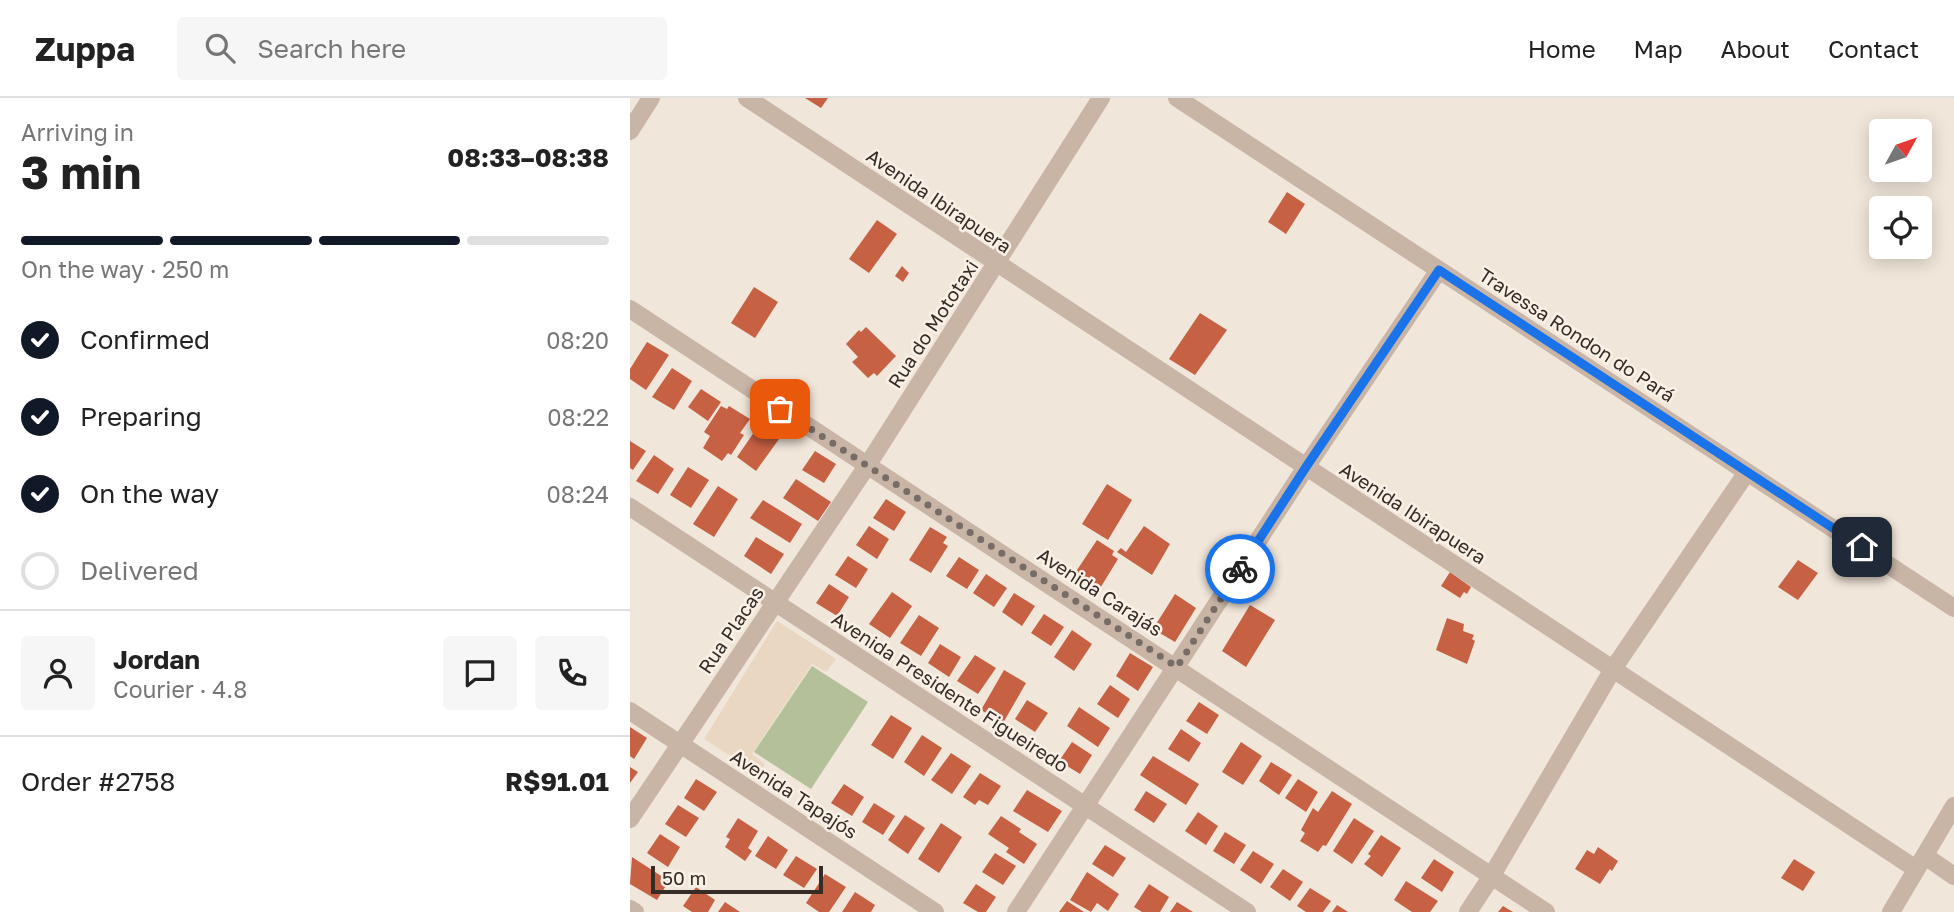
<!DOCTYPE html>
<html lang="en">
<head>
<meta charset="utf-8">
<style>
	:root { --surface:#fff; --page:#f6f6f6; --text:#222; --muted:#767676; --line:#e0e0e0; --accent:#111827 }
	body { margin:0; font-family:"Golos Text",sans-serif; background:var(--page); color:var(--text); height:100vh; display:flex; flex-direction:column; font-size:26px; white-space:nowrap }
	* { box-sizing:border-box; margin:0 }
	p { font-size:23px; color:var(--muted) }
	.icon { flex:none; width:38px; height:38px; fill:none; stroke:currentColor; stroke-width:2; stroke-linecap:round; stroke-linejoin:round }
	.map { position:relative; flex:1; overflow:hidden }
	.side { display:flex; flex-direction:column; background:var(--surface); width:630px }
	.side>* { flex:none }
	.needle { width:46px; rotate:50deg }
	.buttons { position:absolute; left:1239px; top:21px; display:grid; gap:14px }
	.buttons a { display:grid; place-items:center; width:63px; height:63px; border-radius:7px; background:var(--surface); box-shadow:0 4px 18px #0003; font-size:35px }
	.scale { position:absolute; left:21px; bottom:18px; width:172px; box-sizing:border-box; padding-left:7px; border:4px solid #352b27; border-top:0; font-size:19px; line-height:24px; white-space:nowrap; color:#352b27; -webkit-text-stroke:5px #f9f0e6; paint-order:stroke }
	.pin { position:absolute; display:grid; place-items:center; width:60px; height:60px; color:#fff; margin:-30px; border-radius:14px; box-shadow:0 4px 10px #0006 }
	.courier { position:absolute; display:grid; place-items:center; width:70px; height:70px; margin:-35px; border:5px solid #1a73e8; border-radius:50%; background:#fff; color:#222; box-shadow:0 2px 9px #0007 }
	.overview em { font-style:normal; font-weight:700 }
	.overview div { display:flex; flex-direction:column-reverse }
	.overview { display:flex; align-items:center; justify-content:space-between; height:119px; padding:0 21px }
	h1 { font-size:46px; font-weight:700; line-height:52px }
	.bar { display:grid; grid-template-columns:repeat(4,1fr); gap:10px 7px; align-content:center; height:84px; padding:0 21px }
	.bar i { height:9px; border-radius:5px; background:var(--line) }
	.bar .active { background:var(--accent) }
	.bar p { grid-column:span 4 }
	.line { display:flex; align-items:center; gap:18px; padding:0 21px; border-top:2px solid var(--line) }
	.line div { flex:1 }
	.round { display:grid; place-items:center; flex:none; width:74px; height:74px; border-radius:7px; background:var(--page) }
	ol { padding:0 21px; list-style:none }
	li { display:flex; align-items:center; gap:21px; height:77px }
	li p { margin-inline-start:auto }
	li .icon { padding:7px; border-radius:50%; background:var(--accent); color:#fff; stroke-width:4 }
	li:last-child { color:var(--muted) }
	li i { width:38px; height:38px; border:4px solid var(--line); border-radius:50% }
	header { display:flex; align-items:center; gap:42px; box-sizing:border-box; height:98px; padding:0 35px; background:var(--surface); border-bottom:2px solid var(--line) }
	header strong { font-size:33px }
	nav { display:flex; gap:38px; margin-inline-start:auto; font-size:24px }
	.search { width:490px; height:63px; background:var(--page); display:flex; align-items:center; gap:18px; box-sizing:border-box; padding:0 24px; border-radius:7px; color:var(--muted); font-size:26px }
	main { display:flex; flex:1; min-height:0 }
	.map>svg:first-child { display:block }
</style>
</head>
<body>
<header>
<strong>Zuppa</strong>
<div class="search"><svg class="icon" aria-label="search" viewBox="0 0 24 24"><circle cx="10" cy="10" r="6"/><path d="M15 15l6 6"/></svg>Search here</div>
<nav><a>Home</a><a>Map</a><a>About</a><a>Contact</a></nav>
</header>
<main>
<section class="side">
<div class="overview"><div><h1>3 min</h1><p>Arriving in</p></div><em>08:33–08:38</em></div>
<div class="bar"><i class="active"></i><i class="active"></i><i class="active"></i><i></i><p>On the way · 250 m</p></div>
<ol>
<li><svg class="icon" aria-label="check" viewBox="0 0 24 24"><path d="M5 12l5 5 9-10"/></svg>Confirmed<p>08:20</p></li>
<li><svg class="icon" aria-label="check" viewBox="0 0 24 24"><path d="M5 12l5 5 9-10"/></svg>Preparing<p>08:22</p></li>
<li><svg class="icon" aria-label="check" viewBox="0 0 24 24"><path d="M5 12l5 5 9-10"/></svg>On the way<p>08:24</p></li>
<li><i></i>Delivered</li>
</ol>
<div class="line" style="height:126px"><a class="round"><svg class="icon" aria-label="person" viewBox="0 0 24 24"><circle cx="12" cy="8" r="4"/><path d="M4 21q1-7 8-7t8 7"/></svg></a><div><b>Jordan</b><p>Courier · 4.8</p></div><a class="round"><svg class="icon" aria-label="chat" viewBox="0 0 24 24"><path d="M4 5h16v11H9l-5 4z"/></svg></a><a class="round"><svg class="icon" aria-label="phone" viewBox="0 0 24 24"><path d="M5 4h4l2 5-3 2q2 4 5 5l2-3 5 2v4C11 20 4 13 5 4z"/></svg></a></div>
<div class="line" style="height:91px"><div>Order #2758</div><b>R$91.01</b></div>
</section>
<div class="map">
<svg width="1324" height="814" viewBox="0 0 1324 814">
	<rect width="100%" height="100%" fill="#f1e6da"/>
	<!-- green -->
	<path fill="#b4c09a" d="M182,568L238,604L181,691L124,654Z"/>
	<!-- plaza -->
	<path fill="#ead7c1" d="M147,523L206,561L196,574L182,566L122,656L135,666L129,676L74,641Z"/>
	<!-- building -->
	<path fill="#c66143" d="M175,0H198L191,10Z
		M657,94L675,106L656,136L638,124Z
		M247,122L267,136L239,175L219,161Z
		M272,168L279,175L273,184L265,178Z
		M124,189L148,204L125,240L101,225Z
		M570,215L597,232L565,277L539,261Z
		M236,229L266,258L247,278L244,275L238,280L222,264L228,259L216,246L229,232L231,234Z
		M17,244L39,257L16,292L0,281V271Z
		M42,270L62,283L44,312L22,299Z
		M71,291L91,304L78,323L58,309Z
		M91,308L97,311L99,308L120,321L110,335L114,337L101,357L98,355L92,363L73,350L80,338L74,334Z
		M129,327L149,341L126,373L107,359Z
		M0,343L16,353L3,372L0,370Z
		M185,353L206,366L194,385L172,372Z
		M24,357L44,371L28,396L6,383Z
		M58,369L79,382L61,410L40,397Z
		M166,381L201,404L188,423L153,400Z
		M477,386L502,402L478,442L452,426Z
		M88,388L108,401L84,439L63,426Z
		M256,401L276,414L264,433L243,420Z
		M133,402L172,426L160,445L120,420Z
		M239,428L259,441L247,461L226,447Z
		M514,428L540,446L522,477L487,454L491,450L496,454Z
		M300,429L317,439L313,445L318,448L301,475L279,462Z
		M126,439L154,456L141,476L114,458Z
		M467,442L484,453L482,457L488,461L469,492L445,475Z
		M218,458L238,471L226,490L205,477Z
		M329,459L349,472L337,491L316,478Z
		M1168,462L1188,475L1168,502L1148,489Z
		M820,474L841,489L837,496L834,494L830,500L811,488Z
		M356,476L377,490L364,509L343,495Z
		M199,486L219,499L207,518L186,505Z
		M262,494L282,508L260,540L239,526Z
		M384,495L405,508L392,528L372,514Z
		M545,496L566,510L545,544L523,531Z
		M620,507L645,522L616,569L592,553Z
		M414,516L434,529L421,548L401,535Z
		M289,517L309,530L291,558L270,545Z
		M817,520L834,526L833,533L844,537L842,541L845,543L837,566L806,552Z
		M442,532L462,546L444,573L424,559Z
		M310,546L331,559L319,579L298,565Z
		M500,555L523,569L508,593L486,578Z
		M345,557L366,570L348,596L327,583Z
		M374,572L396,585L373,625L351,612Z
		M480,587L500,601L488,620L467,606Z
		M397,602L418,615L405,634L385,621Z
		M569,604L589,617L577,636L556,623Z
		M449,609L480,630L468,649L437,628Z
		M261,617L282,630L263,661L241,647Z
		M0,629L17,640L4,661L0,658Z
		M551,631L571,645L559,664L538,651Z
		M292,637L312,650L294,678L274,664Z
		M442,644L462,657L450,676L429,663Z
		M611,644L632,658L613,687L592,674Z
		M321,655L341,668L322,696L301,682Z
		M523,658L569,686L556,707L510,677Z
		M641,664L662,677L649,697L629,683Z
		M0,669L8,674L0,685Z
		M350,675L371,688L358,707L349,702L345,707L333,699Z
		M66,681L87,694L74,713L54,700Z
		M668,681L688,694L676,714L655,700Z
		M214,686L234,699L222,718L201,705Z
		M397,692L432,713L418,734L383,713Z
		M516,693L537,706L524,725L504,712Z
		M702,693L722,706L696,748L693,747L688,754L670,743L675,735L671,732L683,710L688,714Z
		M244,705L265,718L253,737L232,724Z
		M48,707L69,720L56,739L35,726Z
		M568,714L588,728L576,747L555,733Z
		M275,717L295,730L278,756L258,742Z
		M371,718L391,731L389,734L407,746L394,766L376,754L379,750L358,736Z
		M108,720L128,733L118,750L122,753L115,763L95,749L100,741L96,739Z
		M724,720L744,733L722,766L703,753Z
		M311,725L332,739L309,775L288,761Z
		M595,734L616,747L604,766L583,753Z
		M30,736L50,749L38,769L17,755Z
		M751,737L771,750L752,779L734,766L741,758L738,756Z
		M138,738L158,752L146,771L125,758Z
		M475,747L496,760L483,779L462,766Z
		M968,749L988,763L982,773L980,771L970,786L945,771L957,752L964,756Z
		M623,753L644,766L631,786L610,772Z
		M365,755L386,768L373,787L352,774Z
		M166,758L187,771L174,790L153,777Z
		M2,759L39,783L27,802L0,786Z
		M804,761L824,774L812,794L791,780Z
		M1164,761L1185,774L1173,793L1151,780Z
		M653,771L673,784L660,803L640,789Z
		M457,774L489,796L478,813L467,805L461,814L440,802Z
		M195,776L216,789L199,814H189L176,805Z
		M776,783L808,803L800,814H782L764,802Z
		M346,786L366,799L356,814H348L333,805Z
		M519,786L539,799L530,814H512L504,809Z
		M66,789L85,802L78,814H62L53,808Z
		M680,790L701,803L693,814H676L667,808Z
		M225,794L245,807L241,814H212Z
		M437,803L454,814H429Z
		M95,804L110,814H88Z
		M547,804L563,814H540Z
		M707,807L718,814H702Z
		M873,808L883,814H868Z"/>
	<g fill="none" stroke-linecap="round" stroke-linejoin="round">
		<!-- minor -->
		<path stroke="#c9b5a6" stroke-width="18" d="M117,0L1286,771
			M547,0L1324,510
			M0,33L21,0
			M0,409L617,814
			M0,613L305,814
			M0,721L237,368L471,0
			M1295,758L1324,778
			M0,811L5,814
			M386,814L676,369L809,172
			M838,814L861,779L983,571L1117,374
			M1261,814L1324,708"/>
		<!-- tertiary -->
		<path stroke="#c9b5a6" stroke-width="18" d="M0,211L916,814"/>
	</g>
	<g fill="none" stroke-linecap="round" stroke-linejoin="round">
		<!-- done -->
		<path stroke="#776c66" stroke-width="7" stroke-dasharray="0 12.6" d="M150,311L547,569L610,471"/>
		<!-- route -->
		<path stroke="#1a73e8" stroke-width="9" d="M610,471L676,369L809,172L1232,449"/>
	</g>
	<g text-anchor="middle" stroke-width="5" stroke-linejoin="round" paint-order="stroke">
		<!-- street labels -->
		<g font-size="19" fill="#352b27" stroke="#f9f0e6">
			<text transform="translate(309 103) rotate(34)" y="7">Avenida Ibirapuera</text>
			<text transform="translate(303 226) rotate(-57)" y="7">Rua do Mototaxi</text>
			<text transform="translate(947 237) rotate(33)" y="7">Travessa Rondon do Pará</text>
			<text transform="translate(783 415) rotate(33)" y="7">Avenida Ibirapuera</text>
			<text transform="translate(470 494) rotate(33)" y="7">Avenida Carajás</text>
			<text transform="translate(101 532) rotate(-56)" y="7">Rua Placas</text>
			<text transform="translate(320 594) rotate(33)" y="7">Avenida Presidente Figueiredo</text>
			<text transform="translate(164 696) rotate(33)" y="7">Avenida Tapajós</text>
		</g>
	</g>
</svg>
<div class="buttons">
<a><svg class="needle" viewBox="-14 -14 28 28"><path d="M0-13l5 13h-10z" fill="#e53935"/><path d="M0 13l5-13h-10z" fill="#767676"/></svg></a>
<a><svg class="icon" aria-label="locate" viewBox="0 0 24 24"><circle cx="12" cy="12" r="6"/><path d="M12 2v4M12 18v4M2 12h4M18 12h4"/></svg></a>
</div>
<div class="scale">50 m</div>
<div class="pin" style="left:150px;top:311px;background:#ea580c"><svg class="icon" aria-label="bag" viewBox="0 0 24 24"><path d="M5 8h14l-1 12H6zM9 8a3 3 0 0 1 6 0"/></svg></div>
<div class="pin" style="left:1232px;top:449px;background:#1f2937"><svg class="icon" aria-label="home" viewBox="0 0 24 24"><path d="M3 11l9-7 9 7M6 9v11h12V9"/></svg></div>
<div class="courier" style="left:610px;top:471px"><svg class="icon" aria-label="bike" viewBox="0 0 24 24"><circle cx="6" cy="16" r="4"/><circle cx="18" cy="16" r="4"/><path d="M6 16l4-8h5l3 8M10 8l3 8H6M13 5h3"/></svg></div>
</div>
</main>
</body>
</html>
